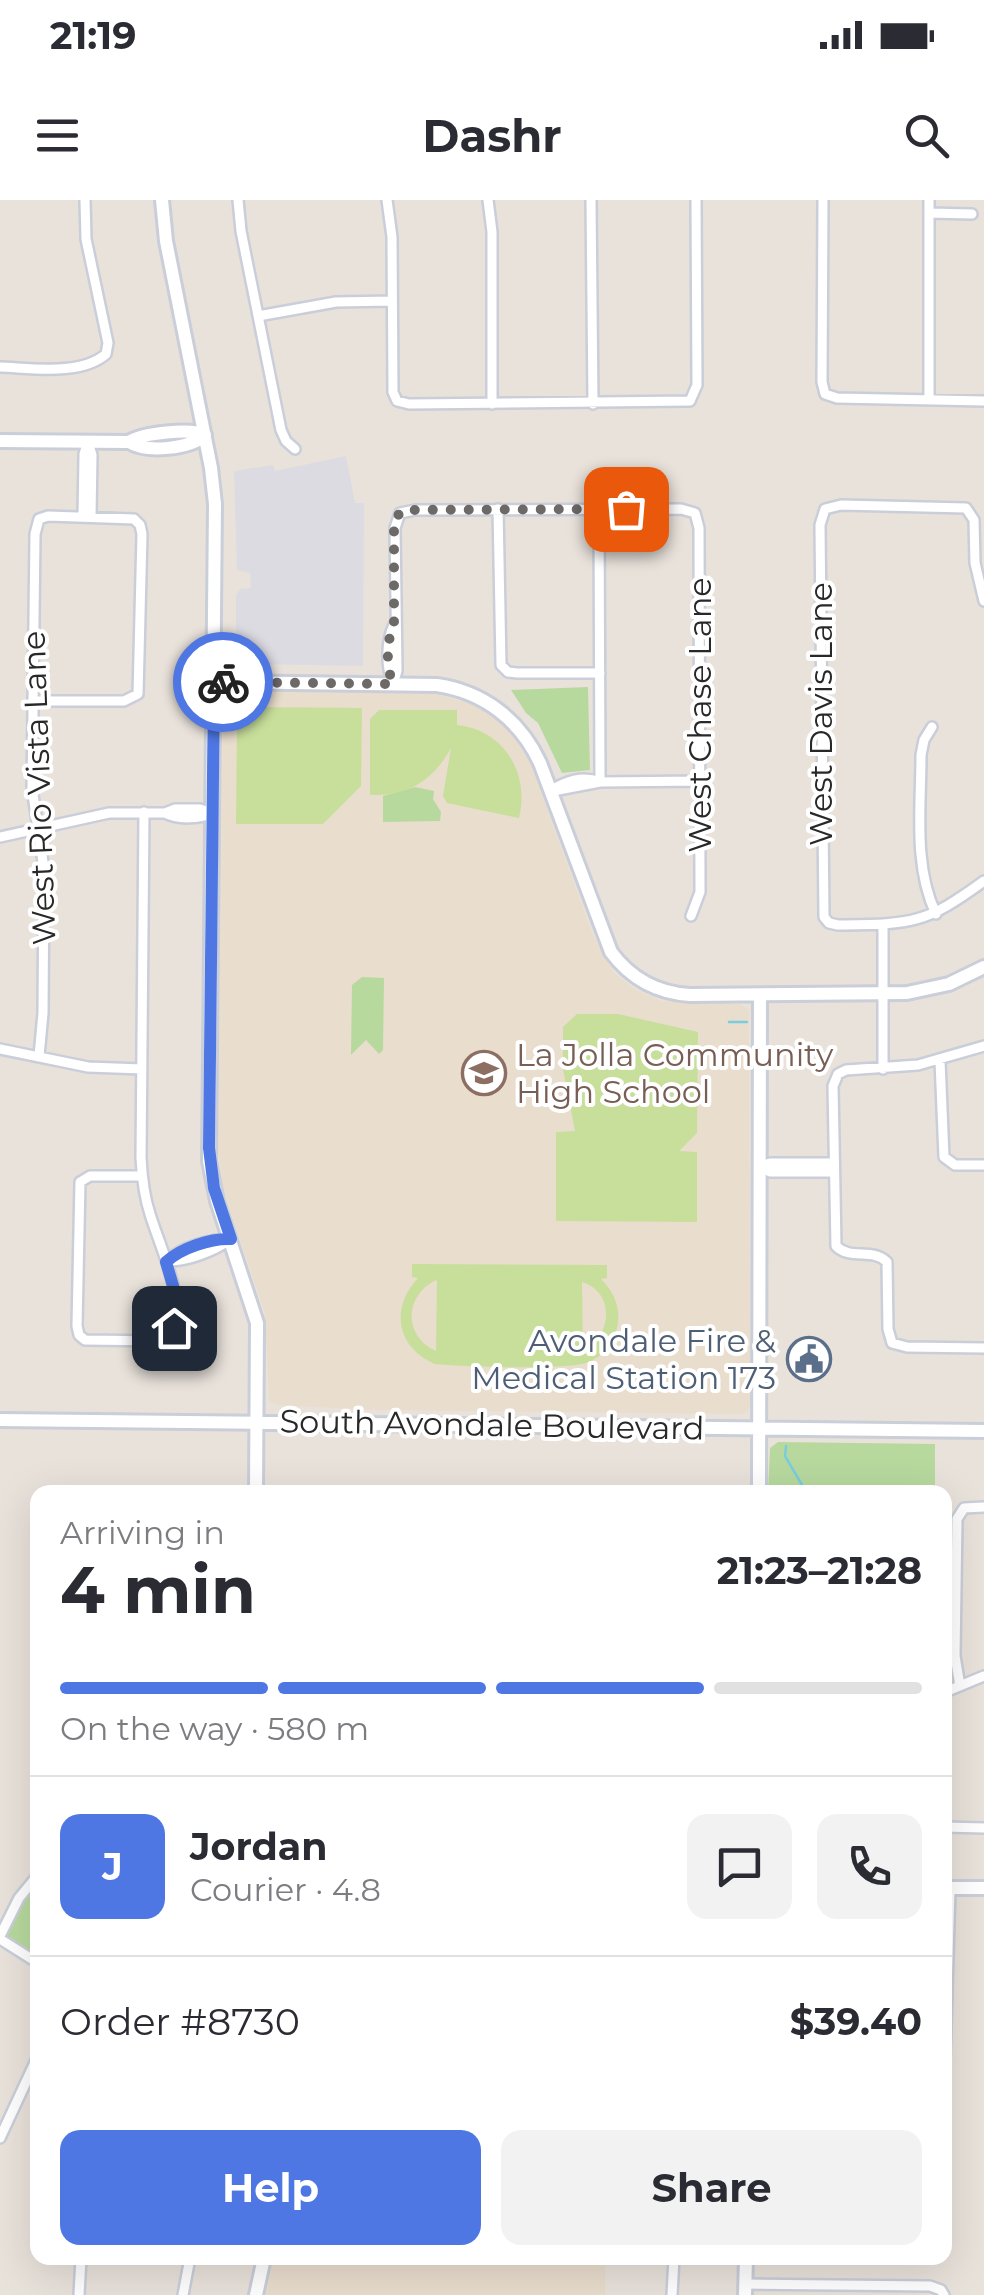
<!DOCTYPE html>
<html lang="en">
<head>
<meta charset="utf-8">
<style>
	:root { --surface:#fff; --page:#f2f2f3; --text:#2b2b33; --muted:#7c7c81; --line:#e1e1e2; --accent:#4e77e3 }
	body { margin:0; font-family:Montserrat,sans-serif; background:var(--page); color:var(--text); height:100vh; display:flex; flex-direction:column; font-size:38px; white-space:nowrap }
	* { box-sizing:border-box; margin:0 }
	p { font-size:32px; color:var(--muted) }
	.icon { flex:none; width:55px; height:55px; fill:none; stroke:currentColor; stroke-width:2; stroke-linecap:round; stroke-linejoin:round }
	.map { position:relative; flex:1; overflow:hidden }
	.panel { position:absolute; left:30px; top:1285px; width:922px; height:780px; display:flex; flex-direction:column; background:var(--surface); border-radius:20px; box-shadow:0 10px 40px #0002 }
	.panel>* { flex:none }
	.pin { position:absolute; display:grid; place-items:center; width:85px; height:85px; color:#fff; margin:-42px; border-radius:20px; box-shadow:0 5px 15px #0006 }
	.courier { position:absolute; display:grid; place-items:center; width:100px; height:100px; margin:-50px; border:8px solid #4e77e3; border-radius:50%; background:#fff; color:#222; box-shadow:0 2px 12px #0007 }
	.head em { font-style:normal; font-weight:700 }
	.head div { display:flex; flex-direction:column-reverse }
	.head { display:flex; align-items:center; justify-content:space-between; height:170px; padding:0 30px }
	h1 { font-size:65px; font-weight:700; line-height:75px }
	.bar { display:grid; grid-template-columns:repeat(4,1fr); gap:15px 10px; align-content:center; height:120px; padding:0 30px }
	.bar i { height:12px; border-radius:8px; background:var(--line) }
	.bar .current { background:var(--accent) }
	.bar p { grid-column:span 4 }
	.line { display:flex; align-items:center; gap:25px; padding:0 30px; border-top:2px solid var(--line) }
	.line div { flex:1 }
	.round { display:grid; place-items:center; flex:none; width:105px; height:105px; border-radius:20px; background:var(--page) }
	.cta { display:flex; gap:20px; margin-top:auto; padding:20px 30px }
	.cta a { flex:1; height:115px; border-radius:20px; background:var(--accent); color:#fff; font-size:40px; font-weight:700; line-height:115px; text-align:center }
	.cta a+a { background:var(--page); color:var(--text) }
	.status { display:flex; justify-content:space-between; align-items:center; height:70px; padding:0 50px; background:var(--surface); direction:ltr }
	.status svg { height:28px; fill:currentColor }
	header { display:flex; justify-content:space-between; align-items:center; height:130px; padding:0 30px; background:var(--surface); font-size:45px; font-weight:700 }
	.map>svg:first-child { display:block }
</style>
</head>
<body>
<div class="status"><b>21:19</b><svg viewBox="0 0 49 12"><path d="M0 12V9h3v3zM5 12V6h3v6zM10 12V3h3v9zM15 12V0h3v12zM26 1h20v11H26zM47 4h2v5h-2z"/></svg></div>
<header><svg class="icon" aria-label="menu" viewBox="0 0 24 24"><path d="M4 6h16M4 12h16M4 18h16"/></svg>Dashr<svg class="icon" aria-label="search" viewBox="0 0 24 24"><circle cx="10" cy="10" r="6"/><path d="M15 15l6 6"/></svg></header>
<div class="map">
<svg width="984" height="2095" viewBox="0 0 984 2095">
	<rect width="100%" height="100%" fill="#e9e2db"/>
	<!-- industrial -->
	<path fill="#dddbe2" d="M346,256L355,303H364L363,466L248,464L236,452V395L240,389L251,388L250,373L237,370L234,271L273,265L275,271Z"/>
	<!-- education -->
	<path fill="#e9ddcd" d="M237,491L436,494L471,504L493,517L513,536L529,560L593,735L613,772L634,789L662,801L740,804L749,810L750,1206L747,1212L740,1214L370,1210L276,1205L269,1200L265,1114L225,995L218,952L223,502L228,493Z
		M273,2058H605V2095H266Z"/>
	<!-- green -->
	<path fill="#b7d99e" d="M588,487L590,570L562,573L538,523L526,513L511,490Z
		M415,587L434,591L433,599L441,612L440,621L383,622V596Z
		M362,777L384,778L383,850L379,854L366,840L351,855L352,785Z
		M778,1242L935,1244V1292H768L770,1248Z
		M37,1675V1763L0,1736Z"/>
	<!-- pitch -->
	<path fill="#c8df9b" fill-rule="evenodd" d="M246,507L362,508L361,586L323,624H236L237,516Z
		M379,510H457V525C504,530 530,573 519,618L447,603L443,596L451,548C433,581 408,596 370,595V519Z
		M577,814H618L698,832L697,933L679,951L697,952V1022L556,1021V932L575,931L563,869V827Z
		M412,1064L607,1065V1078L601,1079C613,1091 620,1105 618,1122C616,1141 604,1157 586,1163C564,1170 461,1167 435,1164C396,1147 390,1108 418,1078L412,1077ZM436,1080L437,1081L436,1151C403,1136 404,1096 436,1080ZM582,1082C616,1093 612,1136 583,1152Z"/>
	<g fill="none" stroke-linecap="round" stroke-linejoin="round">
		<!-- stream -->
		<path stroke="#7acddf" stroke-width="2.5" d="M729,822H747
			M786,1246L785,1256L805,1290"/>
		<defs>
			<path id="street" d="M238,0L241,31L281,230L286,241L295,249
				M387,0L392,37L393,192L397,201L409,204L690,201L697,185L696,0
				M488,0L492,32V204
				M591,0L593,204
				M823,0L822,182L825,194L837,198L984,201
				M929,13L972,14
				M258,116L336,102L392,101
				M0,167C31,168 81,176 106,154L108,143L86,39L85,0
				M929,200V0
				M88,242L92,255L91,316
				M498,309L501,465L508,472L517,473H600
				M599,309L600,582
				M83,316L84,254L88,242
				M984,401L975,363L974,320L966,308L841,305L825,309L820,325L824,717L829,723L838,725C911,724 924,725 984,681
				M393,484L397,471L395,328L400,313L415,310L681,309L695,313L699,328L700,692L691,716
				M393,484C386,467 386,441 394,425
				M33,501H124L138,494L142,334L140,325L134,319L48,316L39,319L35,334L33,501V510L32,588L44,669L43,813L39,856
				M932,527L924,540L921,555C921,607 913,666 936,714
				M550,591C566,581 582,575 600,582L700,581
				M553,591L600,582
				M165,613C178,620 199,619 213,613
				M0,637L109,613H165L175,609H200L213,613
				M883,724V869
				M984,846L918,865L846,870L838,874L833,886L836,1046C851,1061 872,1047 887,1062L888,1129L892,1143L907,1147L984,1148
				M0,849L88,867L142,869
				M940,861L944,957L955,965H984
				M760,967L770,972H834
				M760,967L770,963H834
				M142,976H90L80,982L77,1126L79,1135L85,1140L162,1141L169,1139C190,1106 160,1048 150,1014C144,996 142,977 141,958L144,612
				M167,1061C180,1048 212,1038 231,1039
				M167,1061C186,1062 215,1051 231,1039
				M960,1486L955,1456L957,1319L964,1308L984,1307
				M945,1492L984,1476
				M945,1627L984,1628
				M0,1736L19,1698L38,1675
				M0,1739L38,1763
				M945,1861L950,1688
				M0,1938L38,1856
				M745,2084L930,2086L941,2090L944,2095
				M79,2095L81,2058
				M183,2095L190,2058
				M672,2095L674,2058"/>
			<path id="secondary" d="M162,0L166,41L211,268L215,304L209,961L217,1001L257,1123L256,1292
				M0,241L129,242C142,233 191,228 205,235
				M129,242C146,253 190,249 205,235
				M214,482L437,485C484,492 520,520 540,563L611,752C631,779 657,793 690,795L907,793L949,784L984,767
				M0,1220L984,1231
				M759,1292L760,795
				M945,1688H984
				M256,2095L264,2058
				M745,2095L746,2058"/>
		</defs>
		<!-- street casing -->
		<use href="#street" stroke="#caced8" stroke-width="14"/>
		<!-- secondary casing -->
		<use href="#secondary" stroke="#caced8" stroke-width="18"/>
		<!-- street -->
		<use href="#street" stroke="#fff" stroke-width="9"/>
		<!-- secondary -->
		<use href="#secondary" stroke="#fff" stroke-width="12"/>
	</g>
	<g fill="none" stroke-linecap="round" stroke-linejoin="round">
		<!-- done -->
		<path stroke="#6c6967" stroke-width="10" stroke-dasharray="0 18" d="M223,482L393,484C386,467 386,441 394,425V328L396,317L404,310L626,309"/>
		<!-- route -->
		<path stroke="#4e77e3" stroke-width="12" d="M174,1128L173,1086L166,1062C181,1048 211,1038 231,1039L214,988L209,948L214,482H223"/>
	</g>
	<!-- icons -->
	<defs>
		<symbol id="school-ring" viewBox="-11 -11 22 22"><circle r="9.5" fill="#fff" stroke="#8d6e63" stroke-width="1.5"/><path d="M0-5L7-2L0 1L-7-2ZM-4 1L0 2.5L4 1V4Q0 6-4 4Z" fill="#8d6e63"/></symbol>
		<symbol id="civic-ring" viewBox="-11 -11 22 22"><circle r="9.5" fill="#fff" stroke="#5c6f8a" stroke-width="1.5"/><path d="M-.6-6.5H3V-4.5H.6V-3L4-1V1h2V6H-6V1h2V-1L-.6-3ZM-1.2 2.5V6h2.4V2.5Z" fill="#5c6f8a"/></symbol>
	</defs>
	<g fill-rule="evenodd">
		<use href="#school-ring" x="459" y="848" width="50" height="50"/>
		<use href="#civic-ring" x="784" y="1134" width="50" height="50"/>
	</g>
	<g text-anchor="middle" stroke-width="8" stroke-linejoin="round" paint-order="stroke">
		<!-- street labels -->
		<g font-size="32" fill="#282828" stroke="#fff">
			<text transform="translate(821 514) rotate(-90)" y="11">West Davis Lane</text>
			<text transform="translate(700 515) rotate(-90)" y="11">West Chase Lane</text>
			<text transform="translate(39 588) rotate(-92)" y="11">West Rio Vista Lane</text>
			<text transform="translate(492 1225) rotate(1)" y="11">South Avondale Boulevard</text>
		</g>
		<!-- education labels -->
		<g font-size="32" fill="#785e54" stroke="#fff" text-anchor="start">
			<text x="516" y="866">La Jolla Community<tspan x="516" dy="37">High School</tspan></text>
		</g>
		<!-- service labels -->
		<g font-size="32" fill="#4e5e75" stroke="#fff" text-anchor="end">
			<text x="776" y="1152">Avondale Fire &amp;<tspan x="776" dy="37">Medical Station 173</tspan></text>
		</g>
	</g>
</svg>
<div class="pin" style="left:626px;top:309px;background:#ea580c"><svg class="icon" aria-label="bag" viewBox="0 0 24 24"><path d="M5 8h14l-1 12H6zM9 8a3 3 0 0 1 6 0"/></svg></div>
<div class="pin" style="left:174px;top:1128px;background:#1f2937"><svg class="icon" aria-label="home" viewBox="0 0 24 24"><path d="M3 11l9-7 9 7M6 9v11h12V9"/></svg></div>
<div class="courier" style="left:223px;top:482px"><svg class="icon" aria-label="bike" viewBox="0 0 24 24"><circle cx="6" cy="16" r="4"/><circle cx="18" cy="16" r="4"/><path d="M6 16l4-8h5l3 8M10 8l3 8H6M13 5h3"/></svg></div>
<section class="panel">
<div class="head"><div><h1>4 min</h1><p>Arriving in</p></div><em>21:23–21:28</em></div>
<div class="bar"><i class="current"></i><i class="current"></i><i class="current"></i><i></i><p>On the way · 580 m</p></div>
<div class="line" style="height:180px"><b class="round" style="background:var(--accent);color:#fff">J</b><div><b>Jordan</b><p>Courier · 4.8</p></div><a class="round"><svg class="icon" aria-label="chat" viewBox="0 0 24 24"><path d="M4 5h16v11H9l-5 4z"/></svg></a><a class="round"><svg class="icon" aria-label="phone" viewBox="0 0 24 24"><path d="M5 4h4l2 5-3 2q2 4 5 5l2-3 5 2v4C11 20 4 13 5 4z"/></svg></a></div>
<div class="line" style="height:130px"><div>Order #8730</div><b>$39.40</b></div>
<div class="cta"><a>Help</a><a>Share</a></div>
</section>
</div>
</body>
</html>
